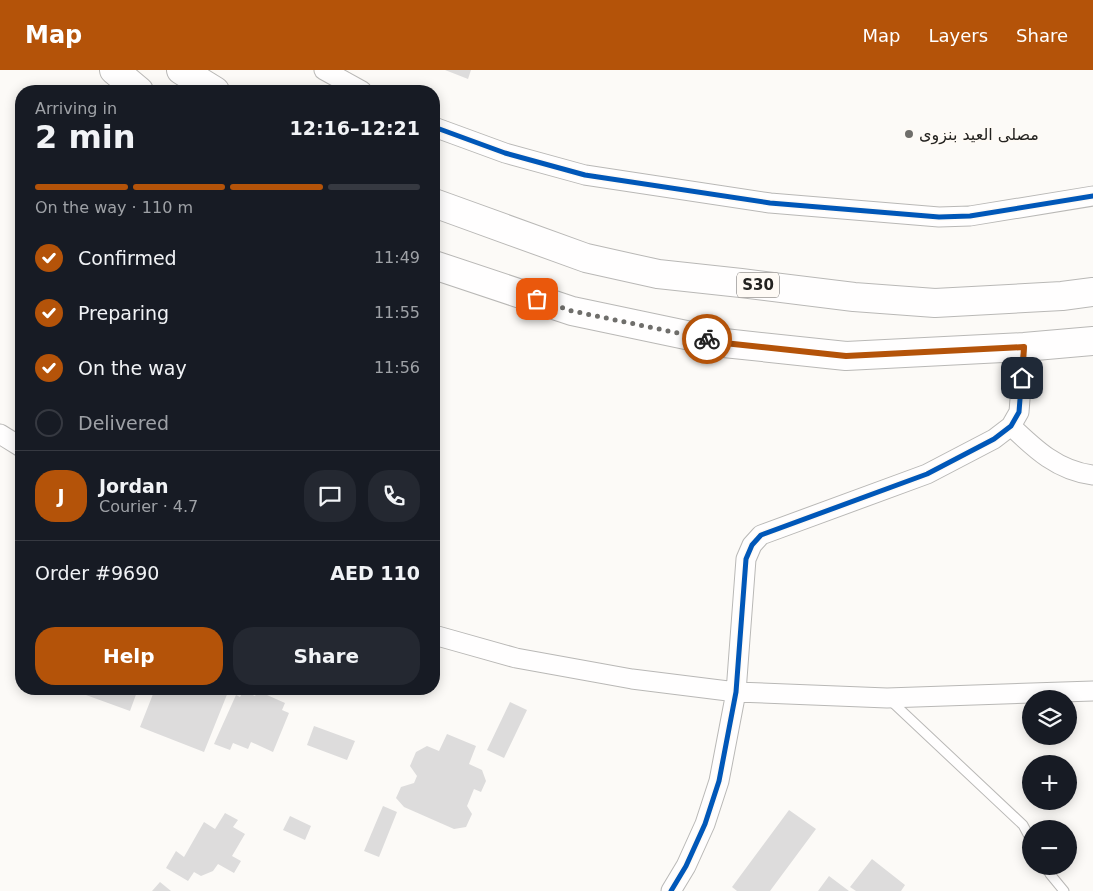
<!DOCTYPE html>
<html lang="en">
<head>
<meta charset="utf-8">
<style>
	:root { --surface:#171b24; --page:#242831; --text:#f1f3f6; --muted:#9ea1a6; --line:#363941; --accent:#b45309 }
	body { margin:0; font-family:"DejaVu Sans","Noto Sans Arabic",sans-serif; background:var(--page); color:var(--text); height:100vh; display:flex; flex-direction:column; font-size:19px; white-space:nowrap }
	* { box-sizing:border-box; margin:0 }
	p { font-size:16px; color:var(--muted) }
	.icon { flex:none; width:28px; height:28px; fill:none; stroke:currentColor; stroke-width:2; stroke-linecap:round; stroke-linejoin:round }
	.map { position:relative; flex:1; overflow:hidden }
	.side { position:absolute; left:15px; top:15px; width:425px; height:610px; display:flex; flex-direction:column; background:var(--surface); border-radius:20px; box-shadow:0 2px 12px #0003 }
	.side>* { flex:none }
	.buttons { position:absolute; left:1022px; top:620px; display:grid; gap:10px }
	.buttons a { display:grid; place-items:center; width:55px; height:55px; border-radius:50%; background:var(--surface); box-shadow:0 2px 12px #0003; font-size:25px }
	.pin { position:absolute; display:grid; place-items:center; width:42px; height:42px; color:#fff; margin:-21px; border-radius:10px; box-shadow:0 2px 8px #0006 }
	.courier { position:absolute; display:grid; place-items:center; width:50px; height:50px; margin:-25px; border:4px solid #b45309; border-radius:50%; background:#fff; color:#222; box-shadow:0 1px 6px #0007 }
	.summary em { font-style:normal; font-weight:700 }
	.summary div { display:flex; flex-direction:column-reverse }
	.summary { display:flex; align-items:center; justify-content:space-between; height:85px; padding:0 20px }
	h1 { font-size:32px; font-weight:700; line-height:38px }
	.bar { display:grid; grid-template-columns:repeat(4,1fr); gap:8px 5px; align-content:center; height:60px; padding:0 20px }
	.bar i { height:6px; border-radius:4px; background:var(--line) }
	.bar .current { background:var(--accent) }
	.bar p { grid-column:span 4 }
	.line { display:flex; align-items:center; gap:12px; padding:0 20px; border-top:1px solid var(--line) }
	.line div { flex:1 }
	.round { display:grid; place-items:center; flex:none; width:52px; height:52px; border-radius:20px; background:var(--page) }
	ol { padding:0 20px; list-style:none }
	li { display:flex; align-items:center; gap:15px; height:55px }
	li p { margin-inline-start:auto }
	li .icon { padding:5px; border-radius:50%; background:var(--accent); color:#fff; stroke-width:4 }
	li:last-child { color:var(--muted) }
	li i { width:28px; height:28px; border:2px solid var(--line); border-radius:50% }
	.primary-button { display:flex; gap:10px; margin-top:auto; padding:10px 20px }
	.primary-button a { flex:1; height:58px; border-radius:20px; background:var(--accent); color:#fff; font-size:20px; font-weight:700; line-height:58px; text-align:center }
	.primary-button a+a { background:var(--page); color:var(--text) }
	header { display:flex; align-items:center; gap:30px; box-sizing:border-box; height:70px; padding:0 25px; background:var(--accent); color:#fff }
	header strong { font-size:24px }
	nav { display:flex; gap:28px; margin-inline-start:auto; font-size:18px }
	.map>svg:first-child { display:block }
</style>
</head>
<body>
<header>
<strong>Map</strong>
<nav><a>Map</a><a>Layers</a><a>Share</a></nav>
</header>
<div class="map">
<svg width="1093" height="821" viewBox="0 0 1093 821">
	<rect width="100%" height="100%" fill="#fcfaf7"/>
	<!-- building -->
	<path fill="#dddcdc" d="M445,0H471L468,9Z
		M88,619H138L130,641L86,625Z
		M155,619H222L221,620L228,622L204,682L140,657Z
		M243,621L255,626L258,621L285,633L282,640L289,643L273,682L251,672L248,679L233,673L230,680L214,674L236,625L240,627Z
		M510,632L527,640L504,688L487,680Z
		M314,656L355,671L347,690L307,675Z
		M447,664L476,676L469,694L482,700L486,711L481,722L474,719L467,736L472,744L466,757L454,759L404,737L396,728L401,717L414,713L417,706L410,696L416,682L427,676L439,681Z
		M383,736L397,742L379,787L364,781Z
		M789,740L816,759L770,821H737L732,817Z
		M225,743L238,750L233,757L245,764L232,786L241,791L234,803L218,794L213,801L201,806L194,802L188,811L166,798L176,781L184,787L204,752L215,759Z
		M290,746L311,756L305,770L283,760Z
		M872,789L905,815L901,821H856L850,817Z
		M829,806L849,821H818Z
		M160,812L171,821H152Z"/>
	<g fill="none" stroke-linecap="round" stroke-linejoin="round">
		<defs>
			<path id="service" d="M890,630L1023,755L1031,770
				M1046,796L1050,804L1064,821"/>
			<path id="minor" d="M324,0L362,21
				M434,57L505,83L585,105L770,133L939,147L970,146L1093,126
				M1011,356C1035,379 1058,401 1093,405
				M0,364L21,377
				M434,565L516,588L632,609L736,622L887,628L1093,621
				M671,821L686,796L705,754L719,711L736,622L746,489L752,475L761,465L927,404L994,369L1011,356L1019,342L1024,277"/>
			<path id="primary" d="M114,0L139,21
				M181,0L215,21
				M434,133L586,188L658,204L741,213L854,227L935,233L1062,226L1093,222
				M434,195L572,241L724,273L846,286L1024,277L1093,271"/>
		</defs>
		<!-- service casing -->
		<use href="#service" stroke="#b9b8b6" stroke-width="11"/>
		<!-- minor casing -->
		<use href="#minor" stroke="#b9b8b6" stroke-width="21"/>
		<!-- primary casing -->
		<use href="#primary" stroke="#b9b8b6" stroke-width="30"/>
		<!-- service -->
		<use href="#service" stroke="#fffefe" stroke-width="9"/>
		<!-- minor -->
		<use href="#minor" stroke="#fffefe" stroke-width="19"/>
		<!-- primary -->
		<use href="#primary" stroke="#fffefe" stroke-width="28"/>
		<defs>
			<path id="cycleway" d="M434,57L505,83L585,105L770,133L939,147L970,146L1093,126
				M671,821L686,796L705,754L719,711L736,622L746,489L752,475L761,465L927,404L994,369L1011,356L1019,342L1024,277"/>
		</defs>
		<!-- cycleway casing -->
		<use href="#cycleway" stroke="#fefaf5" stroke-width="8"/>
		<!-- cycleway -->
		<use href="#cycleway" stroke="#0057b8" stroke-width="5"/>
	</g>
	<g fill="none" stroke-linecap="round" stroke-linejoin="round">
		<!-- done -->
		<path stroke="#6f6e6b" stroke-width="5" stroke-dasharray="0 9" d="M537,229L572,241L707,269"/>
		<!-- route -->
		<path stroke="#b45309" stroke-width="6" d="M707,269L724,273L846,286L1024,277L1022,308"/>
	</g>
	<!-- markers -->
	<circle fill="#6f6e6b" stroke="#fefaf5" stroke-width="2" cx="909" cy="64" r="5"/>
	<g text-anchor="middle" stroke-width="4" stroke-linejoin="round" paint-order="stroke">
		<!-- shield labels -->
		<rect fill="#fefaf5" stroke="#656360" stroke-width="1" x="737" y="202.5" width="42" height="25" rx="4"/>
		<g font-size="15" font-weight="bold" fill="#232220">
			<text x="758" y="220">S30</text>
		</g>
		<!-- poi labels -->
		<g font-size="16" fill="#232220" stroke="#fefaf5" text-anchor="start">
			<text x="919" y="70">مصلى العيد بنزوى</text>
		</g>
	</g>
</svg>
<div class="buttons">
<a><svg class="icon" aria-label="layers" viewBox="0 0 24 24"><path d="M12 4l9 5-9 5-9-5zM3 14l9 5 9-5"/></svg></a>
<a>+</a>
<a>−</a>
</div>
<div class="pin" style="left:537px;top:229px;background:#ea580c"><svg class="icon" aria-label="bag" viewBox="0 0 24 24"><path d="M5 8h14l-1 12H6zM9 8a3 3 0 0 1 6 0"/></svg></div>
<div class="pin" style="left:1022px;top:308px;background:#1f2937"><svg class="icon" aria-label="home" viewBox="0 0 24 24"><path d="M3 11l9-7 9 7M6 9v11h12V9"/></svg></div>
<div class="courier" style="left:707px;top:269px"><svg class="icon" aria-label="bike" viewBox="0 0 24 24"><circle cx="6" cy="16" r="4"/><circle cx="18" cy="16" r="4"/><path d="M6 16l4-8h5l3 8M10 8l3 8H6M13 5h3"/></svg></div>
<section class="side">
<div class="summary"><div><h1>2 min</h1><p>Arriving in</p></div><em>12:16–12:21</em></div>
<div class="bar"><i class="current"></i><i class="current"></i><i class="current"></i><i></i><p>On the way · 110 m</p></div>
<ol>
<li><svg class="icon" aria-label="check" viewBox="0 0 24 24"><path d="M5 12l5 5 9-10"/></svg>Confirmed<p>11:49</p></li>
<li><svg class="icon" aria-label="check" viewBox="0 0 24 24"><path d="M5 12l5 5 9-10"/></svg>Preparing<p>11:55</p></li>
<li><svg class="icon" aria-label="check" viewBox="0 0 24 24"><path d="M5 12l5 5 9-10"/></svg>On the way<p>11:56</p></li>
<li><i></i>Delivered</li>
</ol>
<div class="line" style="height:90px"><b class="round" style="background:var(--accent);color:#fff">J</b><div><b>Jordan</b><p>Courier · 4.7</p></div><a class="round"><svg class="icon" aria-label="chat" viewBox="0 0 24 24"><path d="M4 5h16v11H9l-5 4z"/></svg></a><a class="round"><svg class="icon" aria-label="phone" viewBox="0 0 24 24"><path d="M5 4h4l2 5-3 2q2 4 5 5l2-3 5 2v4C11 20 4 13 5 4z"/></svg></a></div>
<div class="line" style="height:65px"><div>Order #9690</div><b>AED 110</b></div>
<div class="primary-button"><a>Help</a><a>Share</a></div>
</section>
</div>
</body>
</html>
